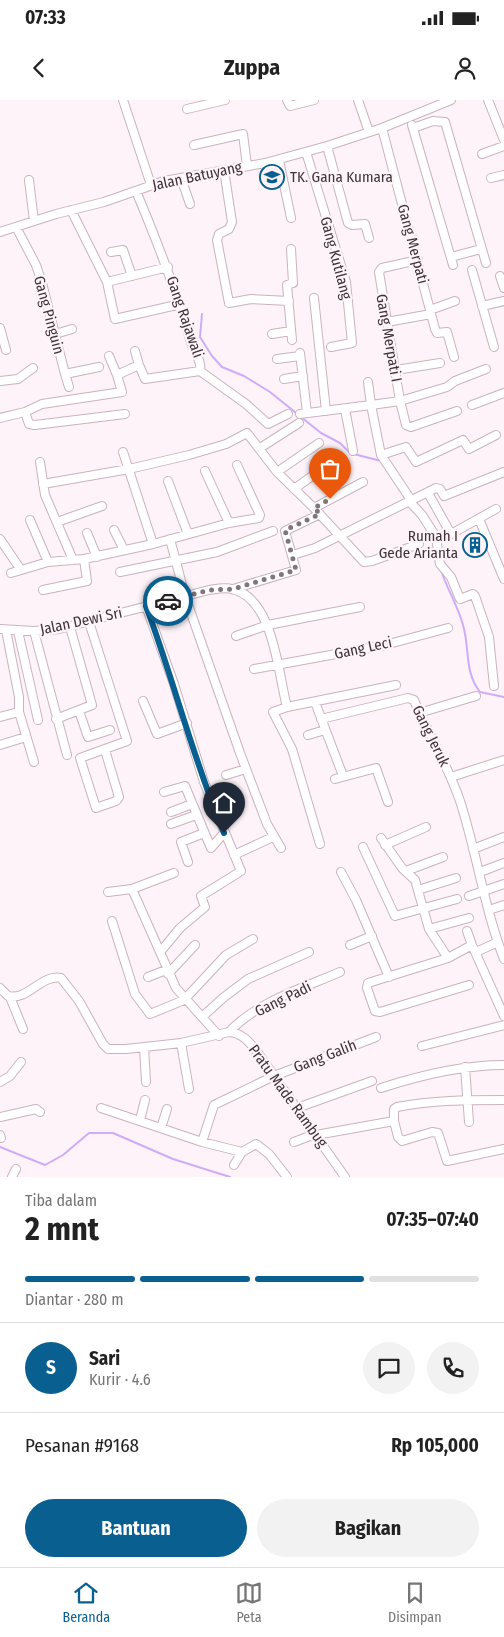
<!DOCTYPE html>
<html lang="id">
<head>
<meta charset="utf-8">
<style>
	:root { --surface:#fff; --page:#f2f2f2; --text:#222; --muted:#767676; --line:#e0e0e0; --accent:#095f90 }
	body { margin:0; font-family:"Fira Sans Condensed",sans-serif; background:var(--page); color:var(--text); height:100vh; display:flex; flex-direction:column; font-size:19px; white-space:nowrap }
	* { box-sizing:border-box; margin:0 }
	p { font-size:16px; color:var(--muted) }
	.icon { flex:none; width:28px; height:28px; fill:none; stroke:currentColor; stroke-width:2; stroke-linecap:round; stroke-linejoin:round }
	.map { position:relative; height:1077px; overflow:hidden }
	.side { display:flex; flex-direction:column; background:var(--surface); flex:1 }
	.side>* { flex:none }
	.pin { position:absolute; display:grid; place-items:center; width:42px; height:42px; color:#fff; margin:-51px -21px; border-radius:50% 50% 50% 0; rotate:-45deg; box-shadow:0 0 5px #0007 }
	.pin .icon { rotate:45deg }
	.courier { position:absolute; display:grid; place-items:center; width:50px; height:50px; margin:-25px; border:4px solid #095f90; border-radius:50%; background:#fff; color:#222; box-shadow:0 1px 6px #0007 }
	.headline em { font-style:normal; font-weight:700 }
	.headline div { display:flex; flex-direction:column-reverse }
	.headline { display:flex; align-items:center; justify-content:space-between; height:85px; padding:0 25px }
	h1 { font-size:32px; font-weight:700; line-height:38px }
	.bar { display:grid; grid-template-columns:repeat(4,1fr); gap:8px 5px; align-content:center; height:60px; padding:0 25px }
	.bar i { height:6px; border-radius:4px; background:var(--line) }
	.bar .active { background:var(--accent) }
	.bar p { grid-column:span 4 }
	.line { display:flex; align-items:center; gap:12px; padding:0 25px; border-top:1px solid var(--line) }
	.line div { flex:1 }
	.round { display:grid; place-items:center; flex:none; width:52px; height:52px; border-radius:26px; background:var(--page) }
	.button { display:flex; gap:10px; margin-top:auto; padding:10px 25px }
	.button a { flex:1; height:58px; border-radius:30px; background:var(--accent); color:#fff; font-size:20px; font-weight:700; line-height:58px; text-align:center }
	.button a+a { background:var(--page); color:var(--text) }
	.status { display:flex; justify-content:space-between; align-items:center; height:35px; padding:0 25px; background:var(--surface); direction:ltr }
	.status svg { height:14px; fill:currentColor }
	header { display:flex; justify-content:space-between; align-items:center; height:65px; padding:0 25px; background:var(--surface); font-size:22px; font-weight:700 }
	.dock { display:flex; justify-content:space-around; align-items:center; height:70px; border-top:1px solid var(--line); background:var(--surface); font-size:14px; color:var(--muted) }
	.dock a { display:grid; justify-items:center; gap:2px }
	.dock .active { color:var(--accent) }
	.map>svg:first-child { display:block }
</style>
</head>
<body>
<div class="status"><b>07:33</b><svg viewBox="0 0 49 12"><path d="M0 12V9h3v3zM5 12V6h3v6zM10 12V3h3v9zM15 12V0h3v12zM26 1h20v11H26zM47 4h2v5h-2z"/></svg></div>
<header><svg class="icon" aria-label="back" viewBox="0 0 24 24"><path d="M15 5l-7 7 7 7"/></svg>Zuppa<svg class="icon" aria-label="person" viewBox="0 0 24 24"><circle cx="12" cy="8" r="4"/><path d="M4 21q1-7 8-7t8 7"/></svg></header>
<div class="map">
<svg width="504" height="1077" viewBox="0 0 504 1077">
	<rect width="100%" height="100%" fill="#fdf3f8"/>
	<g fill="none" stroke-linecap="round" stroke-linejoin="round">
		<!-- stream -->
		<path stroke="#cfacf9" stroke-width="2" d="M202,214L200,237L212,256L222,267L244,276L270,292L321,333L340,343L350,353L381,361
			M441,470C447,489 458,506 463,525C470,548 464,572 480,592L504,597
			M0,1047L45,1065L63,1055L89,1033H113L173,1059L230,1077"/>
		<defs>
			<path id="minor" d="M123,0L151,85
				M287,0L290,6L314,0
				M358,0L369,32
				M488,0L504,40
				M187,9L225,0
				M412,25L453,165
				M382,28L435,229L437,233L447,232L454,257
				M413,28L433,21L445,22L486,163
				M194,45L243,34L247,66
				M327,46L348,123L352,125L365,124L369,138
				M306,52L346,182L352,243L331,247
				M482,54L504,46
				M279,60L291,118
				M224,70L232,122L229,129L219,134L217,140L229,203L251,199L289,201
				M181,78L190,104
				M491,78L504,75
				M29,80L34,121
				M136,91C157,141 176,190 191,242C194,252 202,260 200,271L246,304L268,324L288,314
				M71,110L107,182L115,219L181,204
				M16,127L36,165L42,183L65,274L99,267
				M0,132L56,114L104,102L164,81L265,63L327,46L382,28L451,0
				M291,149L293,183L287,185L292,240
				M111,152L123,150L132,176
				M451,157L481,149
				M472,170L494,247
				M500,176L504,188
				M107,182L168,167
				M314,198L326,311
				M482,206L504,201
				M430,210L455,201
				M387,222L431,214
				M0,228L6,250
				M55,234L72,229
				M272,234L291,231
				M300,253L307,313
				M109,256L117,275
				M277,259L300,256
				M139,265L145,279L200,271
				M396,270L440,263
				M65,274L69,287
				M284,279L303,276
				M0,281L18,279L33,268
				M472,305L504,293
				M345,309L353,351
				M457,311L411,327L406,325L400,301L447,287L455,281L486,269
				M25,312L42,304L122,292L117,275L139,265L135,251
				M300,314L371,305L368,282
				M0,318L25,312L29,324L35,325L125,314
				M260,348L299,323
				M123,352L153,444
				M381,355L406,347L416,362L463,340L469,349L496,335
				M40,362L45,395L73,460
				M205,371L229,423
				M277,372L319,343
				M168,381L188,434
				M363,382L314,408L364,462L372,461L419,444
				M43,384L129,369L189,355L226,344L247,333L277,372L314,408
				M294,389L333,361
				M428,393L451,434L496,409
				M411,400L381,355L371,305L400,301L379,172L382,168L418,160
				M409,401L422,415L436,437L440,464L451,477L460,499L473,494L475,496L489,537L494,586
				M479,419L504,479
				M30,420L48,462
				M57,422L102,406
				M114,430L124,450
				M87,433L97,457
				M0,439L21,470
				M170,439L185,496L240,653L267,724L281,748
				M293,455L315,448L436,388L440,389L444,396L504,372
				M120,472L217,452L273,431
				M11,473L48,462L84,459L153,444L229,423L259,418L260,415L237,365
				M233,489L296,470L285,431L320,414
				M43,490L87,481L84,459
				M146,506L174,584L204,682L241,771
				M89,522L127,641L80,658L96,708L116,701L119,697L105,650
				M0,529L34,531L59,529L209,490C216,489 225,487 232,489C274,498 278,574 287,607
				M6,530L19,597V612
				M18,531L38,620
				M34,531L67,655
				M236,536L268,525L360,507
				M254,569L385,545L448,528
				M143,601L157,634L187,623
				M315,602L343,676
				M79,611L88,637L110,630
				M419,613L476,596
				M0,617L19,612L34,662
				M56,619L92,605L70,527
				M321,619L408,598L414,600C428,634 448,665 460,701C477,753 484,808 504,859
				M308,635L325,630
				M0,645L26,637
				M226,675L246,669
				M451,677L504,660
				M335,679L376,668L388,702
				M164,692L185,686L211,748L224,733
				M171,712L192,704
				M171,724L196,715
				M381,738L402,768L415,780L429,829L448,858L472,845L504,916
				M320,744L292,649L273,612L287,607L396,585
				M385,745L426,727
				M363,747L395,816L457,799
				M473,749L504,737
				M234,755L273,737
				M188,762L181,742L204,733
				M406,771L443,757
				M341,772L356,800L389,877
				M480,772L504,763
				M132,789L176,888L219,936
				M418,790L456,778
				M108,792L132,789L174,773
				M469,796L504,784
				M489,810L504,805
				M112,821L135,894L150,914L184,900L226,855L253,839
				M429,829L469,818
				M467,831L472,845
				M350,845L372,836
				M161,851L180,828L205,807L201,796L238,773
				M476,852L498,842
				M448,858L368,883L367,888L375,911L380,912L469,885
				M168,874L195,845
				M148,877L166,870
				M0,888L8,896C28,901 41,874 61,878L79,901L103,944L108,949H126L181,943L229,932C243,933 250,943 258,953L345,1077
				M10,897L23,929
				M202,917L223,898L248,879L309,852
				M229,932C257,902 303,888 340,872
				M181,943L189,989
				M422,946L504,925
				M144,947L146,982
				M465,967L469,1022
				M0,982L10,976L21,962
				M381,988C421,975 462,965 504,965
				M101,1008L202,1042L242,1052L256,1044L269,1054L287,1077
				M297,1008L372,981
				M0,1017L36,1009L40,1012
				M140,1020L145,1000
				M394,1021L398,1037L402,1041L432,1032L438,1033L447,1061L504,1049
				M161,1028L167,1009
				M0,1035L1,1038
				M316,1035L394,1021V1009L397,1007C433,1000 467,1000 504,1000
				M202,1042L214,1005L274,976L376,937
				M294,1042L315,1034
				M234,1065L242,1052
				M12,1077L16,1069"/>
		</defs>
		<!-- minor casing -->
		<use href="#minor" stroke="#cbb2bf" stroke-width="10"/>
		<!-- minor -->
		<use href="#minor" stroke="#fff" stroke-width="8"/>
	</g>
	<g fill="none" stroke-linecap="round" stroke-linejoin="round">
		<!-- done -->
		<path stroke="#80767b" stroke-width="5" stroke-dasharray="0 9" d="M168,501L209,490L233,489L296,470L285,430L320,414L314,408L330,399"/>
		<!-- route -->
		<path stroke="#095f90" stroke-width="6" d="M168,501L146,506C174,581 193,659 224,733"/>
	</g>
	<!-- icons -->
	<defs>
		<symbol id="school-ring" viewBox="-11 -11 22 22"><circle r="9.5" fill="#fdf3f8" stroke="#095f90" stroke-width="1.5"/><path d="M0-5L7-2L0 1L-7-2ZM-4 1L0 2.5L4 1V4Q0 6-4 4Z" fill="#095f90"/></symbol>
		<symbol id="building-ring" viewBox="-11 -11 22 22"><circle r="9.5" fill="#fdf3f8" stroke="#095f90" stroke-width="1.5"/><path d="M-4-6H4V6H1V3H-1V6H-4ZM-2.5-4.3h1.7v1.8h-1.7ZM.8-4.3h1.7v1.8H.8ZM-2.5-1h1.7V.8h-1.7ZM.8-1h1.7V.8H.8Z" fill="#095f90"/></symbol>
	</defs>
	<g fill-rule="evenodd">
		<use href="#school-ring" x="258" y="63" width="28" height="28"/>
		<use href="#building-ring" x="461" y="431" width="28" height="28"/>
	</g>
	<g text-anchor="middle" stroke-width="4.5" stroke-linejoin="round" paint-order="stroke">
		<!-- street labels -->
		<g font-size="15" fill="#3d3338" stroke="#fdf3f8">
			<text transform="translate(197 76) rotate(-12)" y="5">Jalan Batuyang</text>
			<text transform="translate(413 144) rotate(75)" y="5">Gang Merpati</text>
			<text transform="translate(336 158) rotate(75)" y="5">Gang Kutilang</text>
			<text transform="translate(49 215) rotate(75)" y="5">Gang Pinguin</text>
			<text transform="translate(185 217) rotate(71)" y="5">Gang Rajawali</text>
			<text transform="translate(389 238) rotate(80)" y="5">Gang Merpati I</text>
			<text transform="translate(81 521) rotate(-12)" y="5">Jalan Dewi Sri</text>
			<text transform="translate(363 548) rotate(-12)" y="5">Gang Leci</text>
			<text transform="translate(431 636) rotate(64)" y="5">Gang Jeruk</text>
			<text transform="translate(283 899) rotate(-26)" y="5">Gang Padi</text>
			<text transform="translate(325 956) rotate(-21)" y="5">Gang Galih</text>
			<text transform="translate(288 996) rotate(54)" y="5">Pratu Made Rambug</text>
		</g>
		<!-- poi labels -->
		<g font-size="15" fill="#3d3338" stroke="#fdf3f8" text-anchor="start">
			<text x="290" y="82">TK. Gana Kumara</text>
			<text x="458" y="441" text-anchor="end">Rumah I<tspan x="458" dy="17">Gede Arianta</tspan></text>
		</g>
	</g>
</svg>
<div class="pin" style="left:330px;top:399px;background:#ea580c"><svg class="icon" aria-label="bag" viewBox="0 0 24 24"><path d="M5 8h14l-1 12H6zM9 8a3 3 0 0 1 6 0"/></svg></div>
<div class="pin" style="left:224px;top:733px;background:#1f2937"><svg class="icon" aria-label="home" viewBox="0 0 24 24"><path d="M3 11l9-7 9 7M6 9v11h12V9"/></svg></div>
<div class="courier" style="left:168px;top:501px"><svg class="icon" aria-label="car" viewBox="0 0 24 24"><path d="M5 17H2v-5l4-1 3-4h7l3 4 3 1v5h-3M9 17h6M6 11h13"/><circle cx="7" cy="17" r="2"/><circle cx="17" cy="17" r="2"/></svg></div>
</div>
<section class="side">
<div class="headline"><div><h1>2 mnt</h1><p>Tiba dalam</p></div><em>07:35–07:40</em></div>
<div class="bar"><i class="active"></i><i class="active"></i><i class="active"></i><i></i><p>Diantar · 280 m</p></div>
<div class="line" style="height:90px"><b class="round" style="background:var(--accent);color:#fff">S</b><div><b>Sari</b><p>Kurir · 4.6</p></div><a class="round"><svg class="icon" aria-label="chat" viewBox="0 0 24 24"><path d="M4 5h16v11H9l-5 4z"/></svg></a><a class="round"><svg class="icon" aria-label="phone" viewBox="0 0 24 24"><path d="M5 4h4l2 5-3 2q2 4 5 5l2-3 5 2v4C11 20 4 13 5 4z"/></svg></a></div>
<div class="line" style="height:65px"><div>Pesanan #9168</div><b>Rp 105,000</b></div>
<div class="button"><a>Bantuan</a><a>Bagikan</a></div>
</section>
<nav class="dock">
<a class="active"><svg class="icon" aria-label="home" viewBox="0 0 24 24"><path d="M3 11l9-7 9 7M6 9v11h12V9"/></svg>Beranda</a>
<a><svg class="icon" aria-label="map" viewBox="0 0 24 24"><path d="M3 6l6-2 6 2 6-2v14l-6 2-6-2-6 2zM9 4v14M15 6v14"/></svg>Peta</a>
<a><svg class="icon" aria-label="saved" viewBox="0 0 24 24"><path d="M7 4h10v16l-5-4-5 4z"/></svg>Disimpan</a>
</nav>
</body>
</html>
